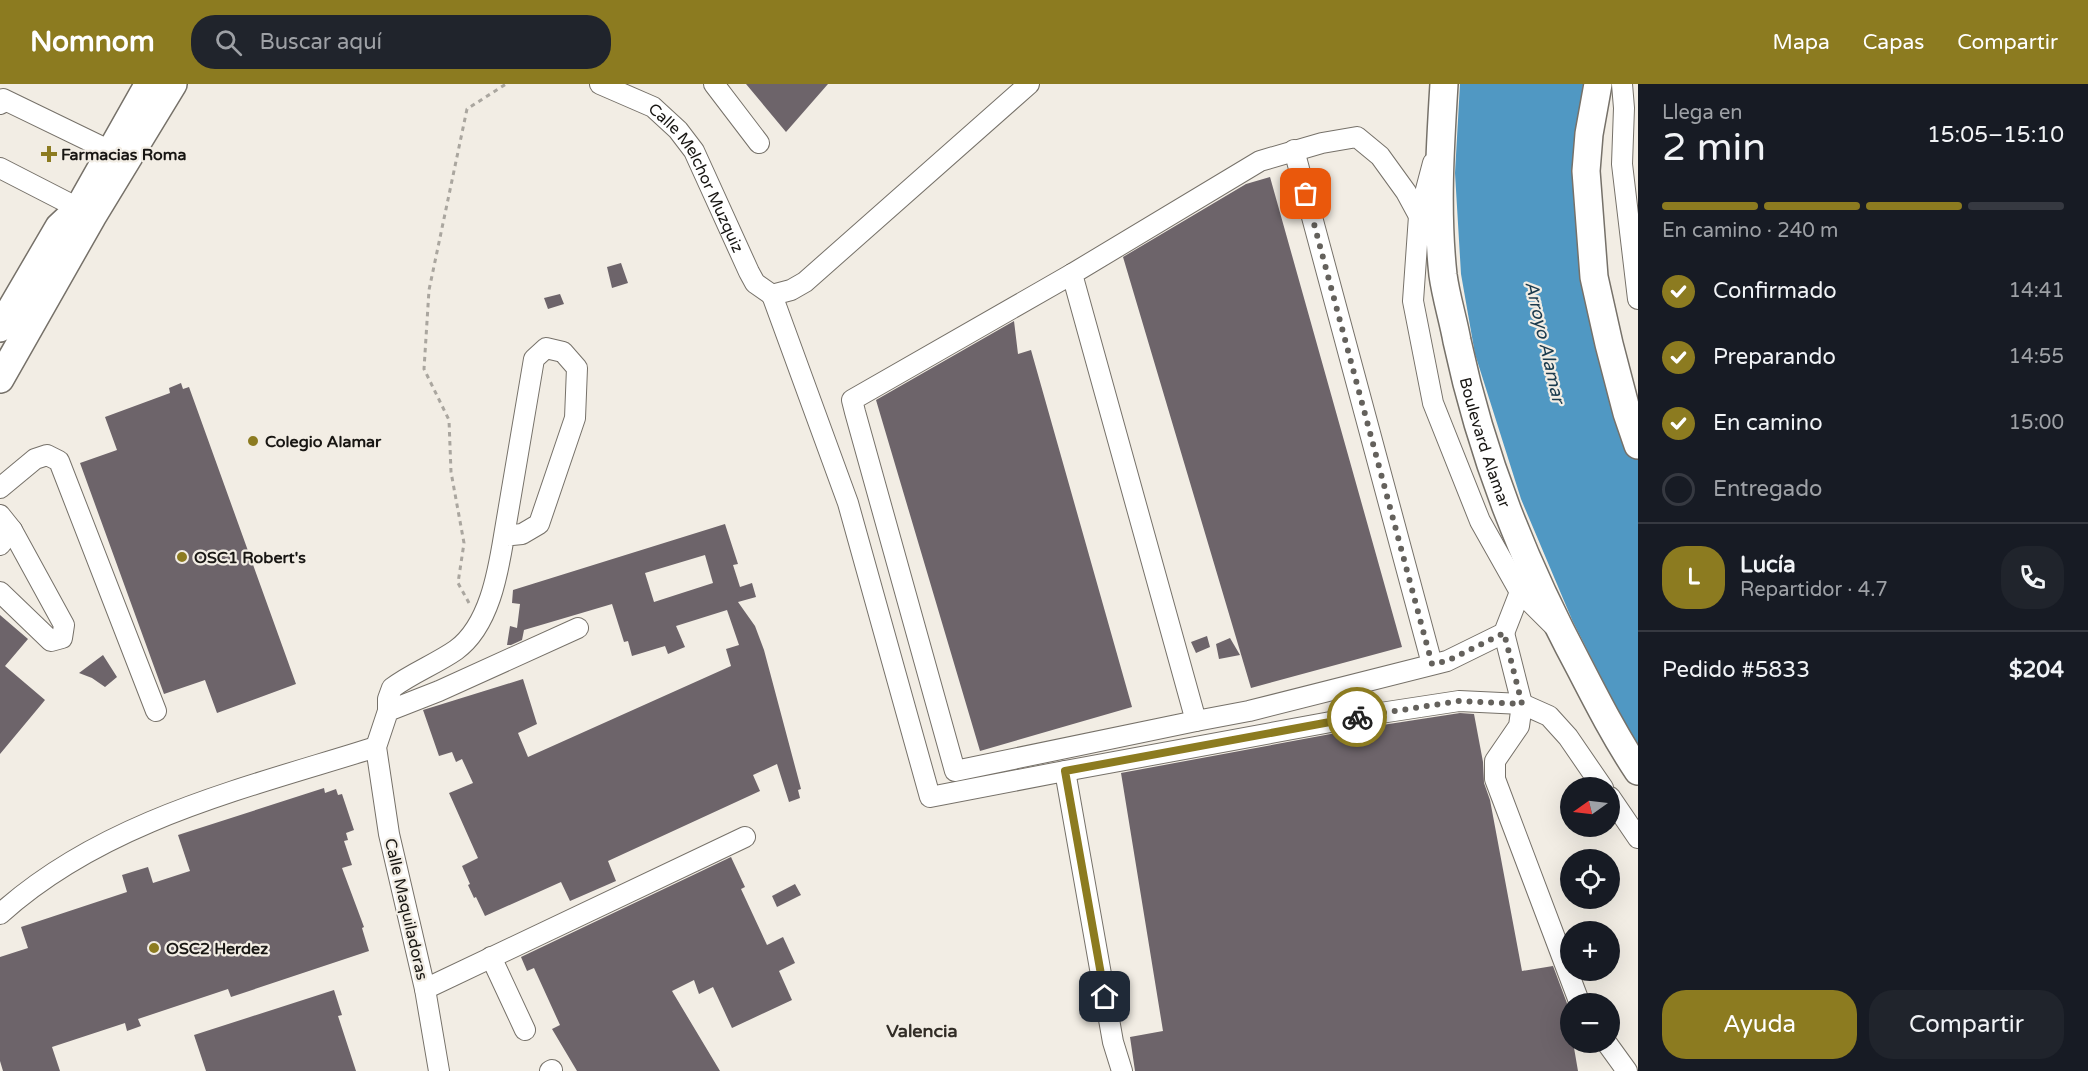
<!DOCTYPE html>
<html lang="es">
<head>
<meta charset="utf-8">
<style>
	:root { --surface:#171b24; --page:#20242c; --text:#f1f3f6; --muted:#9ea1a6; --line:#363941; --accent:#8c7b20 }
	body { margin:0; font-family:"Varela Round",sans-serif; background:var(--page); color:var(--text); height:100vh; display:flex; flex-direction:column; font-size:22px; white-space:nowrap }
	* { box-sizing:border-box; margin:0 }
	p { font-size:20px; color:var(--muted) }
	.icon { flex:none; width:33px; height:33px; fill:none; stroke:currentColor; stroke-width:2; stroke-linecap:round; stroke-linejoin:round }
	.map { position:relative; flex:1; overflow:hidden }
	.side { display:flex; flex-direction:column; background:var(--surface); width:450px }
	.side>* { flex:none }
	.needle { width:39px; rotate:256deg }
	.buttons { position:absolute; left:1560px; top:693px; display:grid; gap:12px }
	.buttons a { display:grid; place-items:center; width:60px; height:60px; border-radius:50%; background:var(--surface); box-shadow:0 6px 24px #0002; font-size:30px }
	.pin { position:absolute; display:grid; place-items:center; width:51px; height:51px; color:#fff; margin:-26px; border-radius:12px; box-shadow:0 3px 9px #0006 }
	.courier { position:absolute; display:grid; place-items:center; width:60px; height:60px; margin:-30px; border:4px solid #8c7b20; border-radius:50%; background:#fff; color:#222; box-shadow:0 2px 8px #0007 }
	.overview em { font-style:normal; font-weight:600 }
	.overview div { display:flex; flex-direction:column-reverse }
	.overview { display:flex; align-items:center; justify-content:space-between; height:102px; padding:0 24px }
	h1 { font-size:39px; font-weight:600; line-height:45px }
	.bar { display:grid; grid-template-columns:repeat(4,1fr); gap:9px 6px; align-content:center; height:72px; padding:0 24px }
	.bar i { height:8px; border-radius:4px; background:var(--line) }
	.bar .on { background:var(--accent) }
	.bar p { grid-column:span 4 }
	.line { display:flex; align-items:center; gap:15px; padding:0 24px; border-top:2px solid var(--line) }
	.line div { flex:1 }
	.round { display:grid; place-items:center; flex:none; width:63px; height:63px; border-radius:24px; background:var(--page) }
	ol { padding:0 24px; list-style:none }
	li { display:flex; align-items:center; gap:18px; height:66px }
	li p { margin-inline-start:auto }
	li .icon { padding:6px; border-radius:50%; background:var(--accent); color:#fff; stroke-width:4 }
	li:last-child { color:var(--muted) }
	li i { width:33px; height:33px; border:3px solid var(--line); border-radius:50% }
	.cta { display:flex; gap:12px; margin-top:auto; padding:12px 24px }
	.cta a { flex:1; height:69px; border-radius:24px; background:var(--accent); color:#fff; font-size:24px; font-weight:600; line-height:69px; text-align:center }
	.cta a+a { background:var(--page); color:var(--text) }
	header { display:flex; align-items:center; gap:36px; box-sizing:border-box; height:84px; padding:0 30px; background:var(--accent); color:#fff }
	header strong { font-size:28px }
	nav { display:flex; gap:33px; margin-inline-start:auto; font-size:21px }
	.search { width:420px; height:54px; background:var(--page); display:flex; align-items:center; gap:15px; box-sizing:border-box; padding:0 21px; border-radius:24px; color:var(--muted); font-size:22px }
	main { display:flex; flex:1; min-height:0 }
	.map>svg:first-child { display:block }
</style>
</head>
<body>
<header>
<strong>Nomnom</strong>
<div class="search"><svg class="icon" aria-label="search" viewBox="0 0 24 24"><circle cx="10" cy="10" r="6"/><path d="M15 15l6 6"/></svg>Buscar aquí</div>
<nav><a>Mapa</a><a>Capas</a><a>Compartir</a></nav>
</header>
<main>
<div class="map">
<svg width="1638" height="987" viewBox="0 0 1638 987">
	<rect width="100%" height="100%" fill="#f2ede4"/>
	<!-- water -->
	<path fill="#5098c3" d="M1460,0H1583L1578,104L1638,371V663L1630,650L1573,538L1521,415L1475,270L1461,190L1455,89Z"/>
	<!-- building -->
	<path fill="#6d646a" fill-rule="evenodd" d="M746,0H828L786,48Z
		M1270,93L1402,563L1251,604L1123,173L1246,100Z
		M621,179L628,199L612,204L607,183Z
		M560,210L564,220L548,225L544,214Z
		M1014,237L1018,270L1031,266L1132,623L980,667L876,316Z
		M181,299L183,305L189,303L296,600L217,629L205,596L164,610L80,379L117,366L105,333L170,309L169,304Z
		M725,440L738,480L733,481L740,503L752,499L756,513L738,518L755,542L764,566L801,705L798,706L800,714L789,718L777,680L753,691L760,707L608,777L616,797L570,817L561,798L485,832L476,813L474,814L468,801L470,800L462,782L478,774L449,709L473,699L462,675L456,678L452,668L439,672L423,626L523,595L537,640L518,649L528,673L731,582L726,565L739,561L727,526L676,542L685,563L668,570L665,562L632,572L628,557L624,558L612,520L524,546L522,556L511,561H507L510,542L517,544L520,520L512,519L513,506ZM705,471L713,499L654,518L645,489Z
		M0,531L28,555L5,582L45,616L0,670Z
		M1207,552L1210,563L1196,569L1191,558Z
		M1230,554L1240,571L1219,575L1216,560Z
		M103,571L117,593L105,603L92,594L79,589Z
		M1460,629L1474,630L1483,678L1484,699L1490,716L1522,887L1553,882L1568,922L1570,958H1573L1578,987H1135L1130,953L1163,947L1121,689L1363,644Z
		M324,704L325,709L336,705L338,711L342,710L354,746L346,749L348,756L344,757L352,781L342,784L364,843L362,844L369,867L231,913L228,905L138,935L141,942L127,947L125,939L52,963L60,987H3L0,977V873L28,864L21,843L127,808L122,791L148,783L153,799L190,787L178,751Z
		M731,773L745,803L741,805L767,861L783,853L795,879L779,887L792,916L732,944L713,903L699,910L694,896L672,907L720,987H577L552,945L560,941L534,884L527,887L521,873Z
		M795,800L801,811L777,823L772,812Z
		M334,906L342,931L338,932L356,987H206L194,951Z"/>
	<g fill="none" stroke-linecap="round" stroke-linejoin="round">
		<defs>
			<g id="minor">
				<path id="s1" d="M600,0L653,23L678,46L694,67L749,188L755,199L772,211"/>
				<path d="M714,0L759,59"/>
				<path d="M1622,0L1624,24L1622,80L1638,215"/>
				<path d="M0,20L3,15L100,62"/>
				<path d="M1294,66L1432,580"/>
				<path d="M1433,79L1419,132L1413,217L1433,319L1480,437L1520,508L1553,541"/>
				<path d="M0,84L78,124"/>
				<path d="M1419,132L1406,108L1380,72L1357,53L1322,59L1260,77L1072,190L1196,637L1249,627L1447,577L1504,549L1520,508"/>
				<path d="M1072,190L852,316L855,328L955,687L1196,637"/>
				<path d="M772,211L848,419L930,713L1065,687L1113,958L1122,987"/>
				<path d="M772,211L791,206L805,198L1029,0"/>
				<path d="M0,404L35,375L47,371L59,377L156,627"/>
				<path d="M0,431L12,446L64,541L62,554L51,557L0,508"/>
				<path d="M0,461L12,446"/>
				<path d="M1504,549L1522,620L1519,642L1495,677V695L1580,920"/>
				<path d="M388,627V615L392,604C412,589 436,580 456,566C489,542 498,489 504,452L534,275L546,264L563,268L577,284L575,334L539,440L522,450L504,452"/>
				<path d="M1065,687L1374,630L1459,617L1522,620L1549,632L1568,653L1603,704"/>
				<path d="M1610,713L1638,754"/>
				<path d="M0,830C104,736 246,704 376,663"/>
				<path d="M491,873L525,946"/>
				<path d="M425,905L745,753"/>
				<path d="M1606,958L1627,987"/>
				<path d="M439,987L425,905L389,750L376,663L388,627L439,607L578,544"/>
				<path d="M550,987L552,986"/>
			</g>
			<path id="major" d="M81,117L147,0"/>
			<g id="highway">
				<path id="s2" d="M1444,0C1440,64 1436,127 1443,191C1446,213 1453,235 1457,257C1482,374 1524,479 1580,584C1598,619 1616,654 1638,687"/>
				<path d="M1598,0L1589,50L1586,87L1594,193L1609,260L1627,329L1638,361"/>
				<path d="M0,244L59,143L91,113L98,103"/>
				<path d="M0,295L92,133L173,0"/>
			</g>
		</defs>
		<!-- minor casing -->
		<use href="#minor" stroke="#767169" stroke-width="22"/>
		<!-- major casing -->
		<use href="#major" stroke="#767169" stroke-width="27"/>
		<!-- highway casing -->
		<use href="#highway" stroke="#767169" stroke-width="30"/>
		<!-- path -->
		<path stroke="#aaa69f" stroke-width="3" stroke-dasharray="4.5 4.5" stroke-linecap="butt" d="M469,519L458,499L464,459L451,388L449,336L424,285L429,206L467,25L506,0"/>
		<!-- minor -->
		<use href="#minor" stroke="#fff" stroke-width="20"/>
		<!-- major -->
		<use href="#major" stroke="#fff" stroke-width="24"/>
		<!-- highway -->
		<use href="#highway" stroke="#fff" stroke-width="27"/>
	</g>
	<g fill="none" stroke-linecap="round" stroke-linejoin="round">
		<!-- done -->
		<path stroke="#64615c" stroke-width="6" stroke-dasharray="0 10.8" d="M1306,110L1432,580L1447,577L1504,549L1522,620L1459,617L1357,633"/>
		<!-- route -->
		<path stroke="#8c7b20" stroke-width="8" d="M1105,913L1065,687L1357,633"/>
	</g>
	<!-- markers -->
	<g fill="#8c7b20" stroke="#f2ede4" stroke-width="2">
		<path d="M46 61h6v6h6v6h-6v6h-6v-6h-6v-6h6z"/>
		<circle cx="253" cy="357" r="6"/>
		<circle cx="182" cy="473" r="6"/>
		<circle cx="154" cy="864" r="6"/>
	</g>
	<g text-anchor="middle" stroke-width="4.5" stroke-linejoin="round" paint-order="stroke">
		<!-- poi labels -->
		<g font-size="16" font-weight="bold" fill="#181613" stroke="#f2ede4" text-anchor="start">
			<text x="61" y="76">Farmacias Roma</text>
			<text x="265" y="363">Colegio Alamar</text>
			<text x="194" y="479">OSC1 Robert's</text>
			<text x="166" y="870">OSC2 Herdez</text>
		</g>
		<!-- street labels -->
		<g font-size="16" fill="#181613" stroke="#f2ede4">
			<text dy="6" stroke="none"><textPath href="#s1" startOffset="142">Calle Melchor Muzquiz</textPath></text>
			<text dy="6" stroke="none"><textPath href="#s2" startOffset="364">Boulevard Alamar</textPath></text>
			<text transform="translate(407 825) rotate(77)" y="6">Calle Maquiladoras</text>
		</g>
		<!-- water labels -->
		<g font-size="18" font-style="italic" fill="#1a3a4d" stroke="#f2ede4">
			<text transform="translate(1545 258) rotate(77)" y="6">Arroyo Alamar</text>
		</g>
		<!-- neighbourhood labels -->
		<g font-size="18" font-weight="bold" fill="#322d26" stroke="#f2ede4">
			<text x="922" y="953">Valencia</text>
		</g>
	</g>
</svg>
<div class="buttons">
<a><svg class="needle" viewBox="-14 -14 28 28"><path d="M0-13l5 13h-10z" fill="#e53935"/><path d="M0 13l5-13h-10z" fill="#9ea1a6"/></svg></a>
<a><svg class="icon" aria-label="locate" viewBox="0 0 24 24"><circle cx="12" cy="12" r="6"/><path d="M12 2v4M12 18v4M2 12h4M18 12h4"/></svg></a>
<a>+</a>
<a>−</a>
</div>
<div class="pin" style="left:1306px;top:110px;background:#ea580c"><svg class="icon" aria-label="bag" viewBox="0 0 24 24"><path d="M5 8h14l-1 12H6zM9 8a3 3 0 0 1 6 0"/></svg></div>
<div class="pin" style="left:1105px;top:913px;background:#1f2937"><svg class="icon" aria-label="home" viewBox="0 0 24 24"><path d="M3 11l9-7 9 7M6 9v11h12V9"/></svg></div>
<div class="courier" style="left:1357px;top:633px"><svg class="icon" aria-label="bike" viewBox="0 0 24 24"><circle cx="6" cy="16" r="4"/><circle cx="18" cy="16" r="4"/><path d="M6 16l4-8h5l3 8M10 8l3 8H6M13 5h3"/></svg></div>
</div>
<section class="side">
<div class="overview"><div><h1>2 min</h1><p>Llega en</p></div><em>15:05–15:10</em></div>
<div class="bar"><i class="on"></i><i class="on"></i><i class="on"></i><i></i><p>En camino · 240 m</p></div>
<ol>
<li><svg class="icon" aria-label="check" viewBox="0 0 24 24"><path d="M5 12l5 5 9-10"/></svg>Confirmado<p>14:41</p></li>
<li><svg class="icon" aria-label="check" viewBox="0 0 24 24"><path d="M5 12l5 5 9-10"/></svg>Preparando<p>14:55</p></li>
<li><svg class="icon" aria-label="check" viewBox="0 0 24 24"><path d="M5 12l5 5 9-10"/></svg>En camino<p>15:00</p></li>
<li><i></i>Entregado</li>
</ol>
<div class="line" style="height:108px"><b class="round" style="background:var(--accent);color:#fff">L</b><div><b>Lucía</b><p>Repartidor · 4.7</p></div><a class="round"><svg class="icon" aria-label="phone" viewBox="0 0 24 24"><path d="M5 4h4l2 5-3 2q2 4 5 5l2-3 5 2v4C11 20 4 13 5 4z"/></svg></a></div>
<div class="line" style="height:78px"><div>Pedido #5833</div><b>$204</b></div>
<div class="cta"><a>Ayuda</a><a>Compartir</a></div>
</section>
</main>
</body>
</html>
